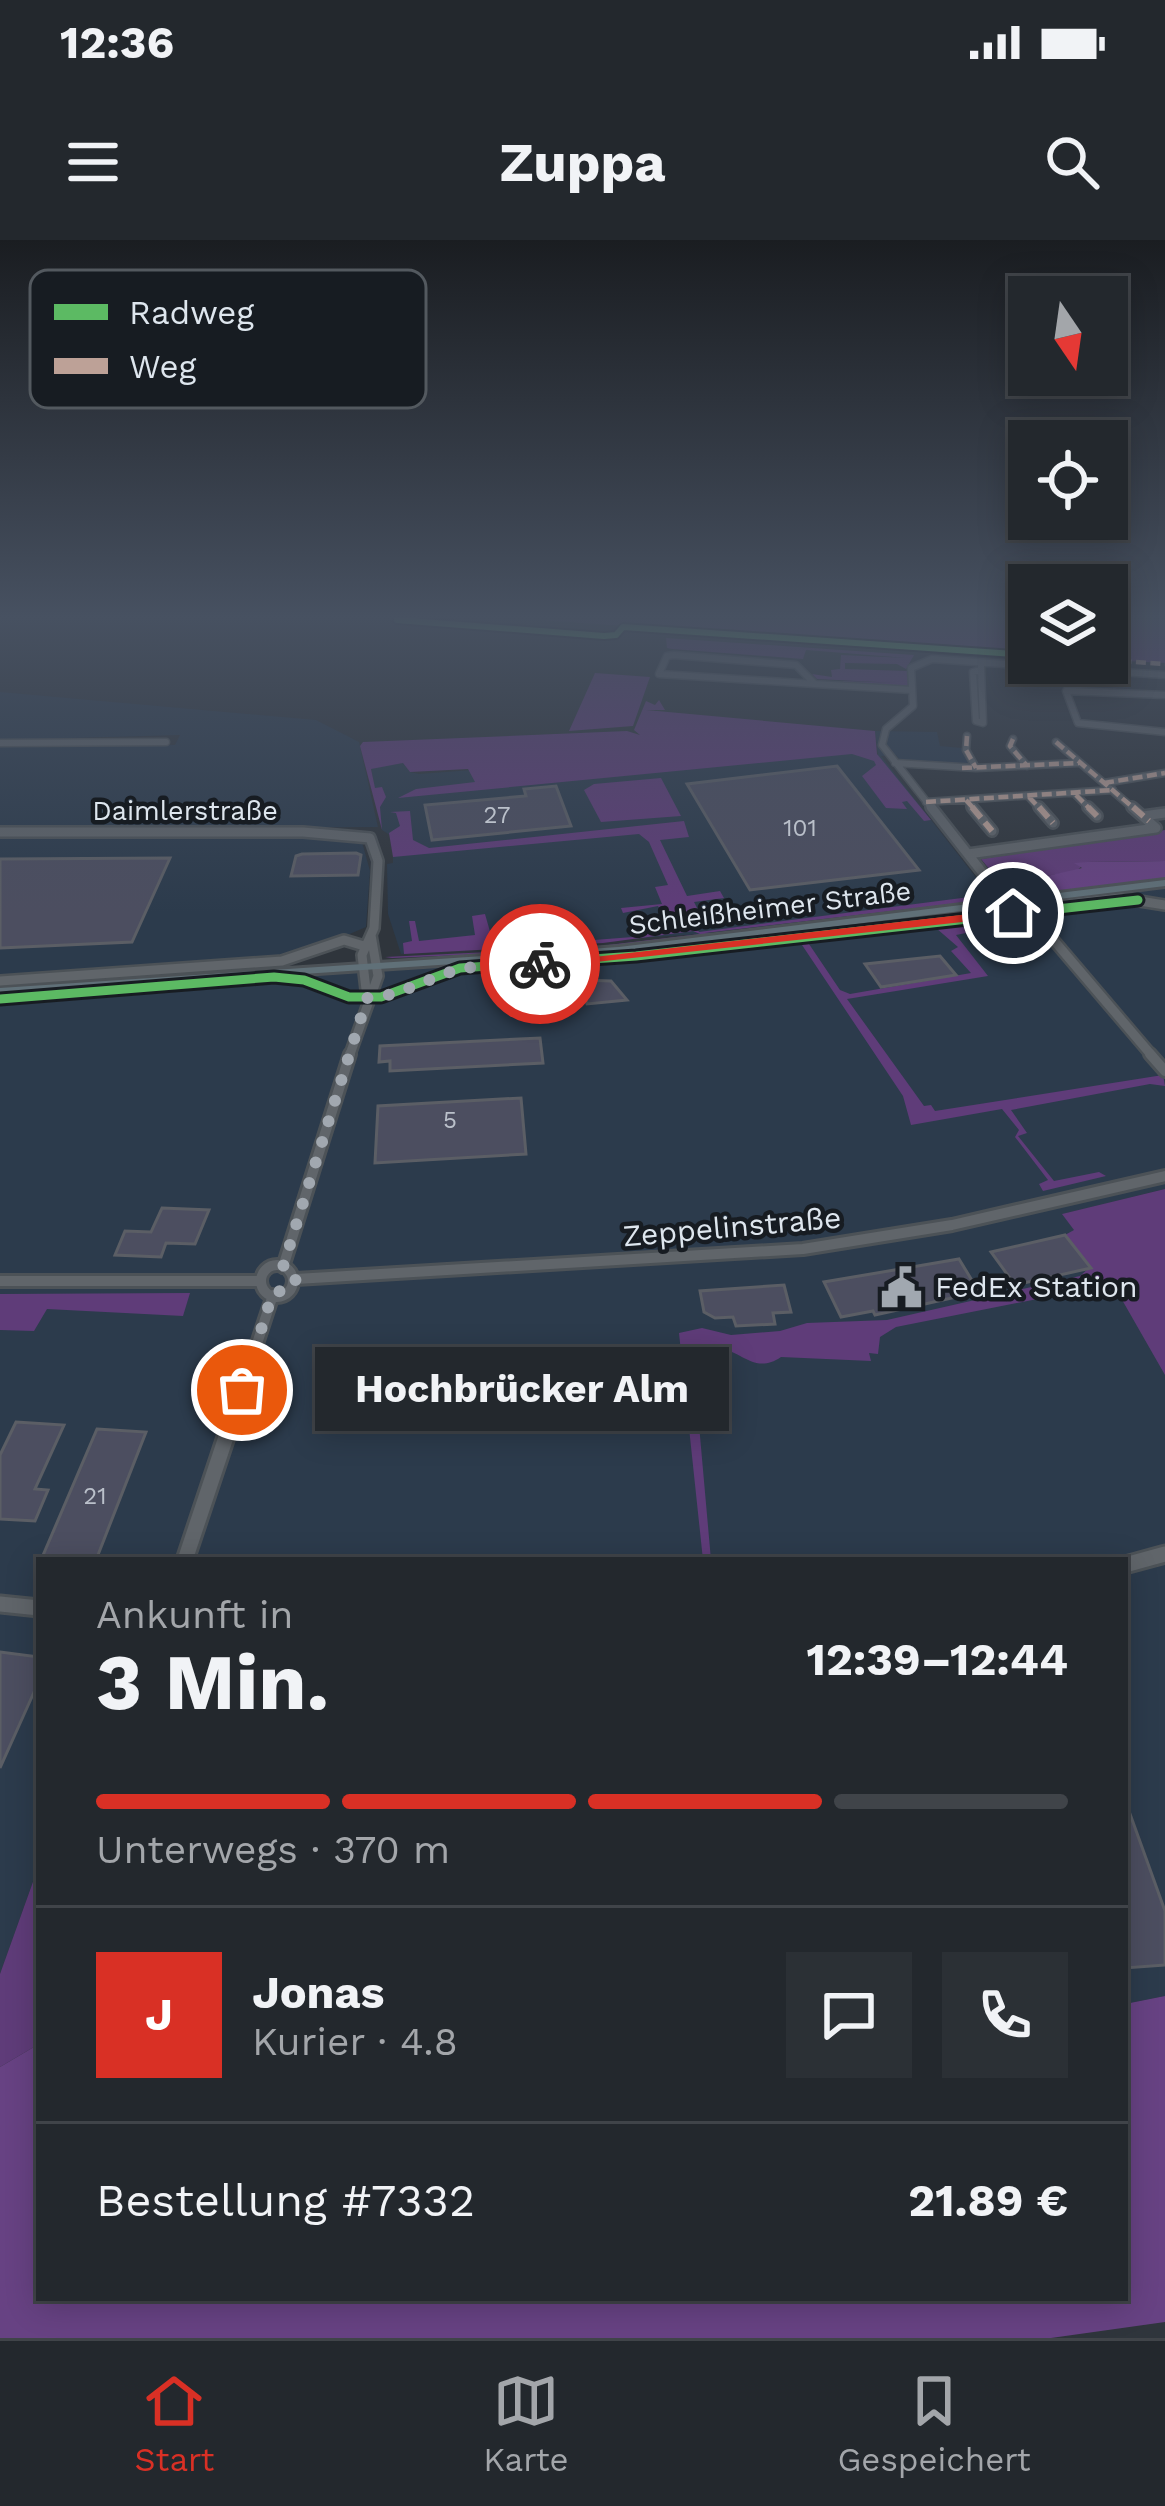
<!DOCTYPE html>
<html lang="de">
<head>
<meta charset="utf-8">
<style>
	:root { --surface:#23282d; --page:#2b3035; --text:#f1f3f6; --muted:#a3a6aa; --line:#404449; --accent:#d93025 }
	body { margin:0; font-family:"Work Sans",sans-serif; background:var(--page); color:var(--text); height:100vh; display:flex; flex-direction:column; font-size:45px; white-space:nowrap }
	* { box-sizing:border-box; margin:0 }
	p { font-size:39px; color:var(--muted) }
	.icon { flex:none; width:66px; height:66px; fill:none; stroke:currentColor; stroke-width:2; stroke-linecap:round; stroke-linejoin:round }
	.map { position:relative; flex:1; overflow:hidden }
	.panel { position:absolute; left:36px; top:1317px; width:1092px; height:744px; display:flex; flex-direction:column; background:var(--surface); border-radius:0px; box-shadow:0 6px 30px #0003,0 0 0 3px var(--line) }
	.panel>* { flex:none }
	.needle { width:78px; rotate:167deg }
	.buttons { position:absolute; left:1008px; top:36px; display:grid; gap:24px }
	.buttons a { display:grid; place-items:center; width:120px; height:120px; border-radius:0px; background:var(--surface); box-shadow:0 6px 30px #0003,0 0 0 3px var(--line); font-size:60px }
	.pin { position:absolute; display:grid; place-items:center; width:102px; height:102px; color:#fff; margin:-51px; border:6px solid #fff; border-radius:50%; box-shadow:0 3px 12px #0007 }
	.courier { position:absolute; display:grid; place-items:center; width:120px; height:120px; margin:-60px; border:9px solid #d93025; border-radius:50%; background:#fff; color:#222; box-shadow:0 3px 15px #0007 }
	.bubble { position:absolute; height:84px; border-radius:0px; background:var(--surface); box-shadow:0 6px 30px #0003,0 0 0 3px var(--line); font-size:39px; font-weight:700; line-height:84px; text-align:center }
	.headline em { font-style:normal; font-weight:700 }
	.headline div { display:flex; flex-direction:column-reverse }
	.headline { display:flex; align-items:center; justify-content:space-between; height:204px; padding:0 60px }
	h1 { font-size:78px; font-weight:700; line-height:90px }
	.bar { display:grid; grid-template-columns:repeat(4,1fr); gap:18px 12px; align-content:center; height:144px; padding:0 60px }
	.bar i { height:15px; border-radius:9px; background:var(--line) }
	.bar .selected { background:var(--accent) }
	.bar p { grid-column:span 4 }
	.line { display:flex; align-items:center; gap:30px; padding:0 60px; border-top:3px solid var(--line) }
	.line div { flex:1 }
	.round { display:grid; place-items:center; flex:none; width:126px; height:126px; border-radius:0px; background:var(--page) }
	.status { display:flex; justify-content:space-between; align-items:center; height:84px; padding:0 60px; background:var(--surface); direction:ltr }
	.status svg { height:33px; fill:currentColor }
	header { display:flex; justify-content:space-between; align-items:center; height:156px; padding:0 60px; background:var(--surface); font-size:54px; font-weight:700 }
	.menu { display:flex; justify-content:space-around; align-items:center; height:168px; border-top:3px solid var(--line); background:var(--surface); font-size:33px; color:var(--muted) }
	.menu a { display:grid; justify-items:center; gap:6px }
	.menu .selected { color:var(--accent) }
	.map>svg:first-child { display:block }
</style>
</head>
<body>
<div class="status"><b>12:36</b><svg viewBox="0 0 49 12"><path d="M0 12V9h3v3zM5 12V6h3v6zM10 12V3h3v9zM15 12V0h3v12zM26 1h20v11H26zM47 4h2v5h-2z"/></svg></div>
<header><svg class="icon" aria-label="menu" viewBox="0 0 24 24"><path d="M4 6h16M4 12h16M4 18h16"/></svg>Zuppa<svg class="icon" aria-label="search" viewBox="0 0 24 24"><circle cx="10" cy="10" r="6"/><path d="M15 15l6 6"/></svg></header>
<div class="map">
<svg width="1165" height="2098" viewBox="0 0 1165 2098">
	<rect width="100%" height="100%" fill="#2f353c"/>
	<!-- built -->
	<path fill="#2c3b4c" d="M0,452L316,480L359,502L378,587L0,589V507L175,505L180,495L0,500Z
		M875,491L937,492L940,506L962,508L971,527L903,524L896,515L881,516L989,654L960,663L699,694L401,714L388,674L387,624L393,623V597L382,590L371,528L403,523L410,532L419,534L472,530L637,495L878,515Z
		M327,597L362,602L370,631L366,687L296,717L0,739V598Z
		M1165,638V949L1063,974L1165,1114V1756L1125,1764V1320H39V1625L0,1734V750L597,713L1007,665L1010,656L1059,654Z"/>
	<!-- green -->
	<path fill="#5f3c79" d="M539,380H1029V414Z
		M1107,380H1165V423L1107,420Z
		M666,398L914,415L906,429L897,424L845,423V429L908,431L910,448L843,446V441L898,443L817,439L812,434L832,437L831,430L840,429L841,415L907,418L806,410L803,419L672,409L667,408Z
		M595,433L650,437L633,486L569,491Z
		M659,460L665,470H646L875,491L877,514L931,580L924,581L907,561L902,562L907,569L886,568L862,536L876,525L874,521L852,514L398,558L416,549L475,542L468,529L410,532L403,523L371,529L375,548L382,547L386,557L380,567L382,590L360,506L363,502L627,491L640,495L634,490L646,461L655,465Z
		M661,538L681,576L601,582L584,550L594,544Z
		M410,571L413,600L429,608L684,581L689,597L660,600L687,656L720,651L724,658L694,662L698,670L729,667L690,673L699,692L985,655L960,663L705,693L718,694L713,697L578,710L392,718L385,717L591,707L700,694L693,691L603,703L404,714L403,703L412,701L409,681H415L419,701L475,695L472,676L485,674L491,695H497L501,707L633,697L631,691L672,689L658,666L623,673L621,668L662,664L655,647L668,645L649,602L639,594L393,617L389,593L400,586L396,573L390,572Z
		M1165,590V621L1087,622L1076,631L1046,636L1041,631L994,635L981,619Z
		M977,681L982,684L963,686L966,693L956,695L988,736L847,759L924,866L931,865L935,871L1163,835L1165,846L1150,844L1011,870L1027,893L1018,896L1054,941L1099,932L1106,936L1043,951L1039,944L1048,940L1015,897L1019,890L1002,869L911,885L903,856L800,702L812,700L809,704L840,750L850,754L971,733L951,711L958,707L936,688Z
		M1165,949V1135L1113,1044L896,1087L880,1097L878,1114L869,1113L871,1121L781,1117C746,1141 734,1089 693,1117L711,1320H703L679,1093L702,1088L731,1095L780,1091L807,1083L887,1080L1080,1036L1090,1027L1065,995L1074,990L1062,974Z
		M190,1053L183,1076L47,1069L34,1091L0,1090V1054Z
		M39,1625V1804L0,1827V1734Z"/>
	<!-- forest -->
	<path fill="#674283" d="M1165,621V638L1058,654L1010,656L994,635L1041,631L1047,636L1082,628L1074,623L1087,622Z
		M1165,1756V2082L1051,2098H0V1827L39,1804V2058H1125V1764Z"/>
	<!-- building -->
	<path fill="#4c4e60" stroke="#5b5e65" stroke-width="3" d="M837,526L919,630L750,650L687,544Z
		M556,546L571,586L432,600L425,565L526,556L524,549Z
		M356,613L361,615L358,635L291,636L296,616L302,614Z
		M170,618L132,702L0,708V619Z
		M940,716L956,735L881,747L865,724Z
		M580,740L611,741L627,760L587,764Z
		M540,798L543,823L390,831V821L379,822L380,806Z
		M521,858L526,914L375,923L378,866Z
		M162,968L209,970L195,1004L166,1003L161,1017L115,1015L125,991L151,992Z
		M1065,995L1091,1028L1015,1045L991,1012Z
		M959,1019L979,1052L875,1075L873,1071L841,1077L824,1042Z
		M784,1045L791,1072L773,1073L775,1084L736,1086L733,1077L715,1078L704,1072L700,1051Z
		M16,1182L64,1185L35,1249L48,1250L35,1281L0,1279V1215Z
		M97,1189L146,1192L96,1320H41Z
		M0,1412L39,1417V1441L0,1528Z
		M1125,1560L1165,1671V1725L1125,1728Z"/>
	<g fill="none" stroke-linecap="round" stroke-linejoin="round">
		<defs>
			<path id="minor-far3" d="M674,415L796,425L815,444L659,434L667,416Z
				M981,423V430
				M981,430L983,483L976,481L973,432Z
				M815,444L912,450
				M1165,455L1066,451L1078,483L1165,492
				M967,496L966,510L976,528
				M1013,499L1010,506L1027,526
				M1056,502L1135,570
				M0,503L166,502
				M895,523L976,528L1077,523
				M1104,543L1165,533
				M1076,555L1091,570
				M1029,557L1041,570
				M966,560L975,570
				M926,562L1113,550
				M933,570L882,505L886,489L913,466L911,428L932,419L1165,435"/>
			<path id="minor-far2" d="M931,567L1007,664
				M972,567L992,591
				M1039,567L1053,583
				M1088,567L1097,576
				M1143,576L1165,573
				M0,592H303L370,598L378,621L374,688L362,715L367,758
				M968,614L1156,588L1132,567
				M1028,670L1153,817
				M0,741L282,721L344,700L364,706
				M0,759L274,737L304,740L349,757H381L460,728L636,716L1121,658L1165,665
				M349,817L378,736L371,695"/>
			<path id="minor-far1" d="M1150,814L1165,831
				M261 1041a16 16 0 1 1 32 0a16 16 0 1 1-32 0Z
				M283,1027L350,814
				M296,1039L803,1009L952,985L1165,936
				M0,1041H259
				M246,1137L273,1055"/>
			<path id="minor" d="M185,1320L247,1134
				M1125,1325L1165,1314
				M0,1364L39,1368"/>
			<path id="major" d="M1165,640V646L619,713L0,754V748L619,707Z"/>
		</defs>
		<!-- minor-far3 casing -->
		<use href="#minor-far3" stroke="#4c5257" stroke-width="9"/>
		<!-- minor-far2 casing -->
		<use href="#minor-far2" stroke="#4c5257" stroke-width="14"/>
		<!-- minor-far1 casing -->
		<use href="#minor-far1" stroke="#4c5257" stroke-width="16"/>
		<!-- minor casing -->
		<use href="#minor" stroke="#4c5257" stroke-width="21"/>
		<!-- major casing -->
		<use href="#major" stroke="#4c5257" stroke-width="6"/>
		<!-- minor-far3 -->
		<use href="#minor-far3" stroke="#60656a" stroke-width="6"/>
		<!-- minor-far2 -->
		<use href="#minor-far2" stroke="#60656a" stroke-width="9"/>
		<!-- minor-far1 -->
		<use href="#minor-far1" stroke="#60656a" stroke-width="10"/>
		<!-- minor -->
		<use href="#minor" stroke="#60656a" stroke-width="15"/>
		<!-- major -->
		<use href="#major" fill="#607078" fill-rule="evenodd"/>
		<!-- quiet-far1 -->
		<path stroke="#bda197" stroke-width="4.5" stroke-dasharray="10 4.5" stroke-linecap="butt" d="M1107,420L1165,424
			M967,496L966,510L976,528
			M1013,499L1010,506L1027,526
			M1056,502L1136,570
			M962,528L1079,523
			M1104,543L1165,533
			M1076,555L1091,570
			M1029,557L1041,570
			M966,560L975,570
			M926,562L1113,550"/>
		<!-- quiet -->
		<path stroke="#bda197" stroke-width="6" stroke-dasharray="14 6" stroke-linecap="butt" d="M972,567L992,591
			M1039,567L1053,583
			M1088,567L1097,576
			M1133,567L1149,581"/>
		<defs>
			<path id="cycleway-far1" d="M397,380L604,396L616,395L623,387L1029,415"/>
			<path id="cycleway" d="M0,759L274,737L304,740L349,757H381L460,728L636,716L1138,660"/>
		</defs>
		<!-- cycleway-far1 casing -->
		<use href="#cycleway-far1" stroke="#171c22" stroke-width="10"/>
		<!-- cycleway casing -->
		<use href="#cycleway" stroke="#171c22" stroke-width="15"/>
		<!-- cycleway-far1 -->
		<use href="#cycleway-far1" stroke="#5cba63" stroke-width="6"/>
		<!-- cycleway -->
		<use href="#cycleway" stroke="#5cba63" stroke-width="9"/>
	</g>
	<!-- sky -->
	<linearGradient id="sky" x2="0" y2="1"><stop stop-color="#1a1d21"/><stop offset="0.56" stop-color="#475161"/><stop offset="1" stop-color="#475161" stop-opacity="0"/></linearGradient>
	<rect width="1165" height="673" fill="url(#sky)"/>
	<!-- route -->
	<path fill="#d93025" d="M1013,669L1018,676L540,728L533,724Z"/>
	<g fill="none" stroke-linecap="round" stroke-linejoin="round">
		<!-- done -->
		<path stroke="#a1a8b0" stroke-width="12" stroke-dasharray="0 21.6" d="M242,1150L272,1055L296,1043L294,1032L283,1027L367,758L394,754L460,728L540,724"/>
	</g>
	<!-- icons -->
	<defs>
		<symbol id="civic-bare" viewBox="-9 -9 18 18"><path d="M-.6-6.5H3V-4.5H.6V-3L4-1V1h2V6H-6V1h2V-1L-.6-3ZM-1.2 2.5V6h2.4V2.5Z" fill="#a1a8b0" stroke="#171c22" stroke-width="2.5" paint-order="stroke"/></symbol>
	</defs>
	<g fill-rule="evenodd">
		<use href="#civic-bare" x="872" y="1018" width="59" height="59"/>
	</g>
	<g text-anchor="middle" stroke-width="9" stroke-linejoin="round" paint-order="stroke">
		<!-- number labels -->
		<g font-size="24" fill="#bac0ca">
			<text x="497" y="583">27</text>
			<text x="800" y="596">101</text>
			<text x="450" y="888">5</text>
			<text x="95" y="1264">21</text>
		</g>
		<!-- far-street labels -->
		<g font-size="27" fill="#dee6ee" stroke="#171c22">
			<text x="185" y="580">Daimlerstraße</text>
			<text transform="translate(770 668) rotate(-7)" y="9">Schleißheimer Straße</text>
		</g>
		<!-- street labels -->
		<g font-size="30" fill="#dee6ee" stroke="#171c22">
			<text transform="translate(732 987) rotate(-5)" y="10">Zeppelinstraße</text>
		</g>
		<!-- poi labels -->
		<g font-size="30" fill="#dee6ee" stroke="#171c22" text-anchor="start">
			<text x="935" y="1057">FedEx Station</text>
		</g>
	</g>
	<!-- legend -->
	<rect x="30" y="30" width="396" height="138" rx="18" fill="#171c22" stroke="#53595f" stroke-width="3"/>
	<rect x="54" y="64" width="54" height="16" fill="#5cba63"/>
	<rect x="54" y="118" width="54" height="16" fill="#bda197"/>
	<g font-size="33" fill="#dee6ee">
		<text x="129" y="84">Radweg</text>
		<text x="129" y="138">Weg</text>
	</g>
</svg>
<div class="buttons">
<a><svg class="needle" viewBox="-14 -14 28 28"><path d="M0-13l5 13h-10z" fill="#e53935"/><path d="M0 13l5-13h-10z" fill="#a3a6aa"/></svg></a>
<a><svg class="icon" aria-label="locate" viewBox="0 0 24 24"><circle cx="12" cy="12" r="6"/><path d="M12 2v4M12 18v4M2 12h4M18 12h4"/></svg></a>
<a><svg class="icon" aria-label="layers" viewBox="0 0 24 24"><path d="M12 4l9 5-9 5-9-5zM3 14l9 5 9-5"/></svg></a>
</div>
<div class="pin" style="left:242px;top:1150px;background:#ea580c"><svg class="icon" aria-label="bag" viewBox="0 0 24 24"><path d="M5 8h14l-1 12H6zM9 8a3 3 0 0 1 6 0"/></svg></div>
<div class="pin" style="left:1013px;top:673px;background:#1f2937"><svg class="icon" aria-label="home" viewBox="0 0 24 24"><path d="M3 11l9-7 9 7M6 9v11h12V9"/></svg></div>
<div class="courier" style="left:540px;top:724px"><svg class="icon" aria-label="bike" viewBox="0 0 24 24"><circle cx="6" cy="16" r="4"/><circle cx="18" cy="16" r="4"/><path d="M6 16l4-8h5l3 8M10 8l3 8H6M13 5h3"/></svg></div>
<div class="bubble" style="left:315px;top:1107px;width:414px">Hochbrücker Alm</div>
<section class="panel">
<div class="headline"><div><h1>3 Min.</h1><p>Ankunft in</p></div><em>12:39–12:44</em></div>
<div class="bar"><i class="selected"></i><i class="selected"></i><i class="selected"></i><i></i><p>Unterwegs · 370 m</p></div>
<div class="line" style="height:216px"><b class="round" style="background:var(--accent);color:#fff">J</b><div><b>Jonas</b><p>Kurier · 4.8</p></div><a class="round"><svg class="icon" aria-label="chat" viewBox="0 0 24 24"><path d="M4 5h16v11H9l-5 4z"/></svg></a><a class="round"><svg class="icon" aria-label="phone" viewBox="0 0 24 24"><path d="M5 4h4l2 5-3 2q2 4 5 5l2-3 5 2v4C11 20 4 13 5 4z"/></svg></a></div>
<div class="line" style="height:156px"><div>Bestellung #7332</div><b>21.89 €</b></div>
</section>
</div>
<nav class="menu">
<a class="selected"><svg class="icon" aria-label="home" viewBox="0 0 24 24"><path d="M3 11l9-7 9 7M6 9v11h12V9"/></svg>Start</a>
<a><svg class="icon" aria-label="map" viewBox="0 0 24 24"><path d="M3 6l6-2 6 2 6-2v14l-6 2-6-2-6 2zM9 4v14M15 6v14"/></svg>Karte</a>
<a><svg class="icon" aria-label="saved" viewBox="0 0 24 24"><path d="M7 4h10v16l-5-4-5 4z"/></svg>Gespeichert</a>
</nav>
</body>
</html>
